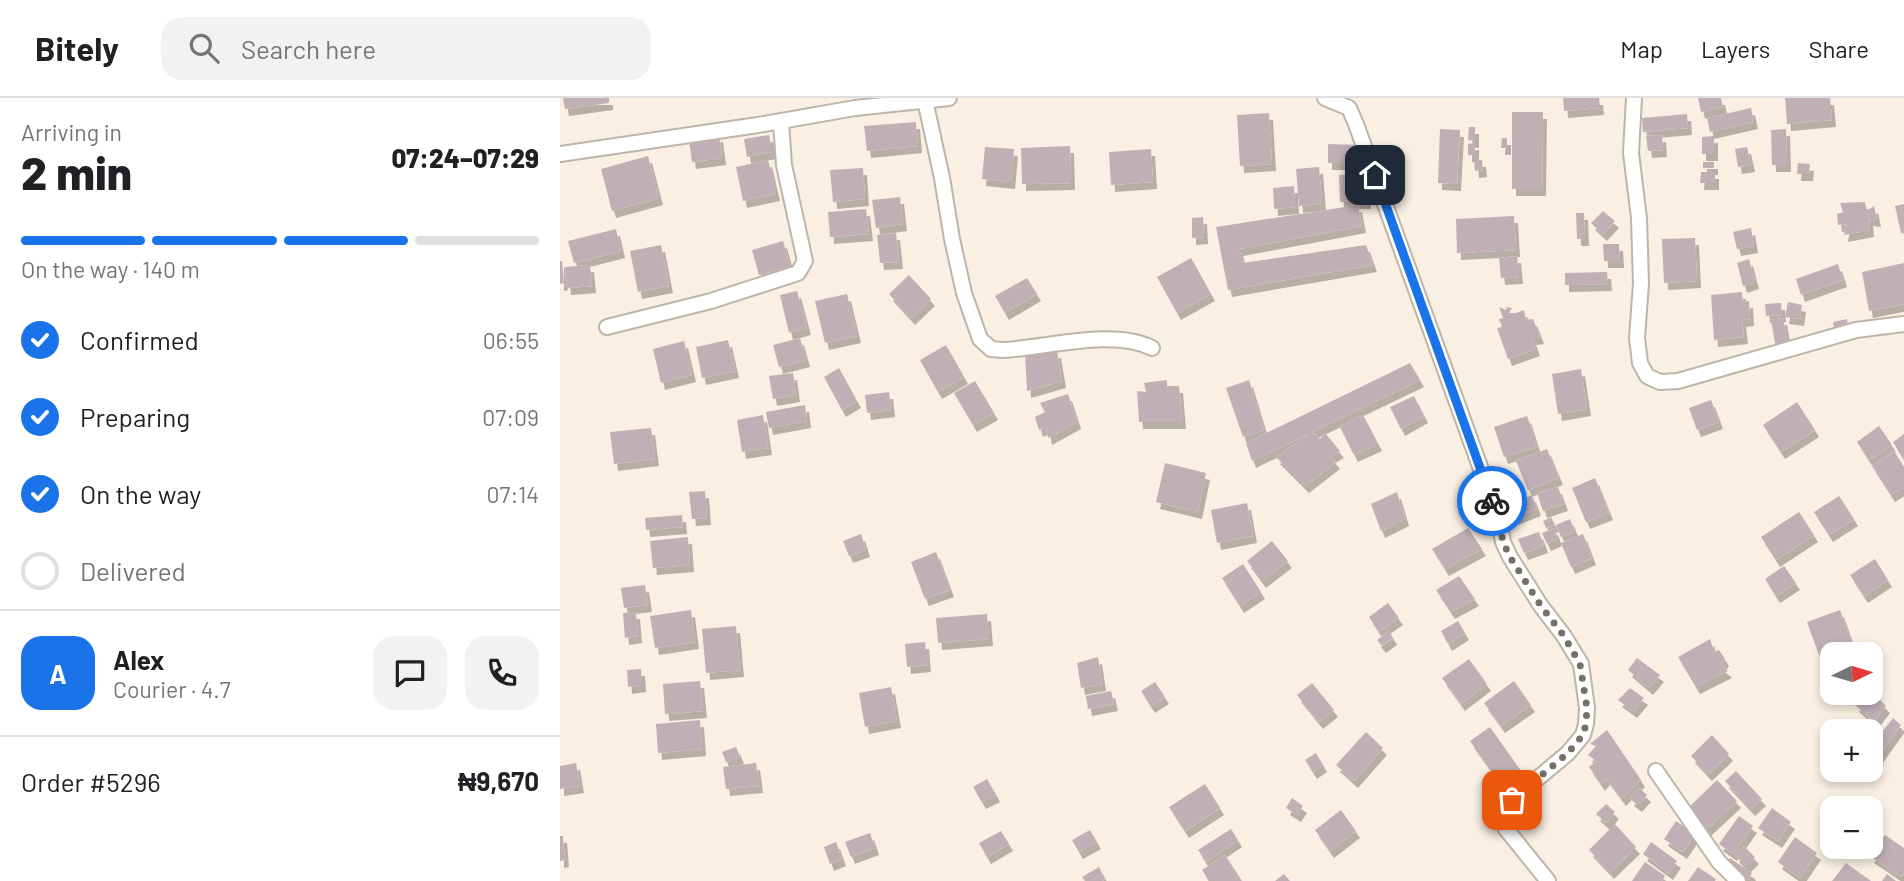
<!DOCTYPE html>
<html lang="en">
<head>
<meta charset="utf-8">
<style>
	:root { --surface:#fff; --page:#f2f2f2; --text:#202124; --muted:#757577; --line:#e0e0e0; --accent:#1a73e8 }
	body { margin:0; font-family:Barlow,sans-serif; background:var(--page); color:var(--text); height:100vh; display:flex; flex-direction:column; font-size:26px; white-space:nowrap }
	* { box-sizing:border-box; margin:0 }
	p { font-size:23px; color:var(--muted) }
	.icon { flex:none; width:38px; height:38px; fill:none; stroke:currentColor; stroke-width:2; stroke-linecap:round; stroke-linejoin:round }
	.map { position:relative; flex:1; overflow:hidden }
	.drawer { display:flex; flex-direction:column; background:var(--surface); width:560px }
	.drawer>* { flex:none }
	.needle { width:46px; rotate:85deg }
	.controls { position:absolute; left:1260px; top:544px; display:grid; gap:14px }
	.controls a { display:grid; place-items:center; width:63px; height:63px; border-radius:14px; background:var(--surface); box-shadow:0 4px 10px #0003; font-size:35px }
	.pin { position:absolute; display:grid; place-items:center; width:60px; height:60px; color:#fff; margin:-30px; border-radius:14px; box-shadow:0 4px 10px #0006 }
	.courier { position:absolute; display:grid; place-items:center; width:70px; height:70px; margin:-35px; border:5px solid #1a73e8; border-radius:50%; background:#fff; color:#222; box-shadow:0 2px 9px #0007 }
	.overview em { font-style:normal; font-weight:800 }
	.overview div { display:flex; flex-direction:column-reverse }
	.overview { display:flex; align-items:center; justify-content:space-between; height:119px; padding:0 21px }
	h1 { font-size:46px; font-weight:800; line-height:52px }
	.bar { display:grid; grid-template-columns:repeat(4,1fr); gap:10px 7px; align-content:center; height:84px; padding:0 21px }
	.bar i { height:9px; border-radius:5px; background:var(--line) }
	.bar .selected { background:var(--accent) }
	.bar p { grid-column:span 4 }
	.line { display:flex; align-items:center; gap:18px; padding:0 21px; border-top:2px solid var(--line) }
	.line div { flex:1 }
	.round { display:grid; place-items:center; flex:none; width:74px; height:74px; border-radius:21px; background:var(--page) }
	ol { padding:0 21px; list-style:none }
	li { display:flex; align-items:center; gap:21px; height:77px }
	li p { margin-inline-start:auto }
	li .icon { padding:7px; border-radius:50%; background:var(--accent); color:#fff; stroke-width:4 }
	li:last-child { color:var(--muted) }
	li i { width:38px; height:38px; border:4px solid var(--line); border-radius:50% }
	header { display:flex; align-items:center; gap:42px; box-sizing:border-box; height:98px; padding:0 35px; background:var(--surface); border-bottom:2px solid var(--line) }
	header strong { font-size:33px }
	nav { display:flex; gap:38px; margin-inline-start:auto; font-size:24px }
	.search { width:490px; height:63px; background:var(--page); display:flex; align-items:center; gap:18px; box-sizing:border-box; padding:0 24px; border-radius:21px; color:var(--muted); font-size:26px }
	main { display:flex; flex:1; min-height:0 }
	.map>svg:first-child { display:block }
</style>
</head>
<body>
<header>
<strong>Bitely</strong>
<div class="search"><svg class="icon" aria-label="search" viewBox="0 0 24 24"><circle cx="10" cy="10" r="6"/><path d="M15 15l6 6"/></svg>Search here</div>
<nav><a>Map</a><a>Layers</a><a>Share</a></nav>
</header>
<main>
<section class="drawer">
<div class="overview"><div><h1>2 min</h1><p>Arriving in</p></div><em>07:24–07:29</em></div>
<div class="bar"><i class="selected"></i><i class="selected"></i><i class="selected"></i><i></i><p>On the way · 140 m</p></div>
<ol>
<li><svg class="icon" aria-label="check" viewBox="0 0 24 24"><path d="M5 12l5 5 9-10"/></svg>Confirmed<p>06:55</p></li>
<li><svg class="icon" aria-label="check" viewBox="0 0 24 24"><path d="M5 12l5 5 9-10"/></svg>Preparing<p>07:09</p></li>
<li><svg class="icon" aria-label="check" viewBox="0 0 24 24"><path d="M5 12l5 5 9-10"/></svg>On the way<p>07:14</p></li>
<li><i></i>Delivered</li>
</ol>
<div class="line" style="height:126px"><b class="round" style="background:var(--accent);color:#fff">A</b><div><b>Alex</b><p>Courier · 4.7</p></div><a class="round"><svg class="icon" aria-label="chat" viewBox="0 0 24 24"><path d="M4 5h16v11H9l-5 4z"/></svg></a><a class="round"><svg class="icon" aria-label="phone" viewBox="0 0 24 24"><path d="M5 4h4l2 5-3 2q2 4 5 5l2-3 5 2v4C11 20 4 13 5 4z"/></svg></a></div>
<div class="line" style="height:91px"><div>Order #5296</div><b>₦9,670</b></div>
</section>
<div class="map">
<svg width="1344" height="783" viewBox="0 0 1344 783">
	<defs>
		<filter id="shadow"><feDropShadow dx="4" dy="7" stdDeviation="0" flood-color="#0004"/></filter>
	</defs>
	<rect width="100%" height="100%" fill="#f9efe2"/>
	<!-- building -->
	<path fill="#c0b0b6" filter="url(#shadow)" d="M3,0H49V5L5,11Z
		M1003,0H1039L1040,10L1004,13Z
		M1138,0H1161L1163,9L1141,14Z
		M1225,0H1270L1272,22L1227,26Z
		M1191,10L1194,24L1150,34L1147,20Z
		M952,14H983L982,91H952Z
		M709,15L712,66L680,68L677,17Z
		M1127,16L1128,30L1083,34L1082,20Z
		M356,24L358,48L307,53L304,28Z
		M909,29H915V43L908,42Z
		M880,31L900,32L897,86L878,85Z
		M1226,31L1227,67H1212L1211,32Z
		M159,37L162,60L132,64L129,42Z
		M209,37L212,54L187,59L184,41Z
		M1102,37L1103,52L1088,53L1086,38Z
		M1154,38V56H1142V39Z
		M942,40H947V50H941Z
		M915,45V57H908V46Z
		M768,46L799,47L798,65H768Z
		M510,48L511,85L462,86L461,50Z
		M425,49L454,51L451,84L422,81Z
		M1187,49L1191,67L1178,69L1175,51Z
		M591,51L593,84L551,87L549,54Z
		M88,58L99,100L52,113L41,71Z
		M208,62L216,96L183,103L176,69Z
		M914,62H922L923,72L915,73Z
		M1143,64H1154V70H1143Z
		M1238,65L1250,66L1249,76H1237Z
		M759,69L762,106L739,108L736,71Z
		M303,70L305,101L273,104L270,72Z
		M1141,74H1155V85H1140Z
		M807,76V104H780L779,77Z
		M734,88L735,109L714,111L713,90Z
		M340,99L343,126L316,130L312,102Z
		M1305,104L1307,113L1314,108L1317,122L1309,121L1310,132L1284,137L1286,126L1278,127L1277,116L1283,114L1280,105Z
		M1344,106V135H1341L1335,108Z
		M798,107L802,128L679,151L683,165L806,147L813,167L668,192L656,129Z
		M306,111L309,136L270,139L268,114Z
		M1043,113L1055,123L1043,136L1031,125Z
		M1016,115H1024L1025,141H1017Z
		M954,118L956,152L897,155L896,121Z
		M643,119L644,139L632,140V120Z
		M1191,130L1194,148L1177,151L1173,134Z
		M56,131L61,153L14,165L8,143Z
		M336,135L339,164L320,165L317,137Z
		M1135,140L1137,183L1104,185L1102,141Z
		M223,143L230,168L199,177L192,152Z
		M1043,146H1059L1060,163H1044Z
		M101,147L109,188L78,194L70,153Z
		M957,158L959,179L941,180L939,160Z
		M631,160L651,196L617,215L597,179Z
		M1189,161L1195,184L1183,188L1177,165Z
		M0,163H2L4,185L0,186Z
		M1344,165V206L1309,213L1302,174Z
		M1278,166L1283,182L1241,197L1236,181Z
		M30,167L32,188L7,190L5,169Z
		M1047,174L1048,186L1005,187V175Z
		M349,177L371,201L351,220L329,196Z
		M467,180L477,196L445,215L435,198Z
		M237,193L247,230L229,235L220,197Z
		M1182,194L1183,204L1189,203L1190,221L1182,222L1184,239L1154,242L1151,197Z
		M287,196L297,238L265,245L255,203Z
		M1228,204L1242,207L1240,221L1225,219Z
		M1221,205L1222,217L1206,218L1205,206Z
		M939,209L946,212L947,209L952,210L949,215H956L964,212L966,222L973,221L980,239L972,240L976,251L948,261L937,230L942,229L939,221L943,220Z
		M1223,220L1228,247L1216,250L1211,222Z
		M1287,221L1289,232L1275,235L1273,224Z
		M240,240L246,262L219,269L213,247Z
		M168,242L175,273L142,280L136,249Z
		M124,243L132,277L101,285L93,251Z
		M386,247L404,279L378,294L360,262Z
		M497,253L502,283L467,293L465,256Z
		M850,265L860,282L692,363L686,345Z
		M279,270L297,303L282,312L264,279Z
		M1021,271L1027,311L998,316L992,276Z
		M233,275L236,297L213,301L209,278Z
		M607,282V288H619L622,324H579L577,293L586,294L584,285Z
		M689,282L704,332L683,339L666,290Z
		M415,283L434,315L413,327L394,295Z
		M329,294L331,312L307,315L305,297Z
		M508,296L517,324L488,340L486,329L479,332L475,319L485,314L480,305Z
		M854,298L864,318L841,331L830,309Z
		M1151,302L1159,324L1137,332L1129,310Z
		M1237,304L1255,332L1221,354L1203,327Z
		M245,307L247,323L209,330L206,314Z
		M203,317L208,350L182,354L177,322Z
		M803,317L818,346L794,357L780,329Z
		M967,318L977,349L944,359L934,329Z
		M1319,328L1332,347L1309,362L1297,344Z
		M91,330L95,361L54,366L50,334Z
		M752,334L760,341L765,335L780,353L771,358L776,364L745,388L716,359Z
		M1344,336V362L1333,344Z
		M987,351L999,380L968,392L956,363Z
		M1334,353L1344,369V389L1331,397L1312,368Z
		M605,365L646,375L638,414L596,404Z
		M1035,380L1049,415L1026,424L1012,390Z
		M998,389L1004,406L983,413L977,395Z
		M145,393L147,420L132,421L129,394Z
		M837,394L845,421L821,433L811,406Z
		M972,397L977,411L954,420L949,407Z
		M1279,398L1294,421L1269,437L1254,414Z
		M687,405L693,438L657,445L651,412Z
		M1239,414L1254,437L1216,462L1201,439Z
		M122,417L123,429L86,432L85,420Z
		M991,419L995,427L986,430L983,423Z
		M1010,421L1015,434L1001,439L996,427Z
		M908,430L922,451L885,471L872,451Z
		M994,430L998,441L987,446L982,435Z
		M979,434L984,448L964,455L958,441Z
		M301,436L306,452L289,458L283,443Z
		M1023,436L1032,460L1011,469L1001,445Z
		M128,439L130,467L93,470L90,443Z
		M712,443L728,463L702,483L687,463Z
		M376,454L390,492L365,501L351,464Z
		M1315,461L1328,482L1304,498L1290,477Z
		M683,466L701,494L680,508L662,480Z
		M1224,468L1236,485L1216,498L1205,481Z
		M899,478L915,501L891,514L876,492Z
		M85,487L88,507L64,510L61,490Z
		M828,505L839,520L819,534L809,519Z
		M131,512L135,544L95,550L90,518Z
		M1280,512L1293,549L1260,560L1247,524Z
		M76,514L78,538L65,540L63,515Z
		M427,516L429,541L378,545L376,520Z
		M898,523L905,535L888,546L881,533Z
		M176,528L180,572L146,575L142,531Z
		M829,533L833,540L822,548L817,542Z
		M1150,541L1154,554L1159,552L1165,561L1161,567L1168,573L1136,589L1118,559Z
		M365,544L367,567L347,569L345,546Z
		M538,559L542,586L521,590L517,565Z
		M1077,560L1100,577L1089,590L1068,572Z
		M909,561L927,586L901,606L882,580Z
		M81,571L82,587L68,589L67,572Z
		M140,583L143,613L105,616L103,586Z
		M954,583L971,607L941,628L924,605Z
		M595,584L605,599L591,608L581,593Z
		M752,585L774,612L759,624L737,597Z
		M331,589L337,623L305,629L299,595Z
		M1070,590L1084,600L1073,613L1058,602Z
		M551,593L554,606L528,611L526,598Z
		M1311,593L1326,608L1314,624L1295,607L1304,595H1311Z
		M1333,620L1341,627L1311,669V648Z
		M140,622L142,651L98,655L96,626Z
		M930,629L964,677L944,691L910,643Z
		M1047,632L1081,682L1062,701L1046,680L1041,686L1029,669L1036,663L1028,657L1036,648L1030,646Z
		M806,634L823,650L794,683L776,667Z
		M1152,637L1169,656L1148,676L1131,658Z
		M176,649L180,659L166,664L162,654Z
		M756,655L763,667L753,674L745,662Z
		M16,665L20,688L0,691V668Z
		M196,665L199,688L166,691L163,669Z
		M1176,673L1202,701L1191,711L1165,683Z
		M427,681L436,697L422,704L413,689Z
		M1157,682L1177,703L1147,731L1128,710Z
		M645,686L660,710L625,733L609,709Z
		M1079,690L1087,697L1078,707L1070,701Z
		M732,700L743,708L737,717L726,710Z
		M1046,706L1055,714L1046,725L1036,716Z
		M1212,710L1231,724L1218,743L1198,730Z
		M781,712L796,733L770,753L755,732Z
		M1179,718L1193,728L1173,756L1159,746Z
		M1116,723L1135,736L1123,754L1104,741Z
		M1055,726L1076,749L1050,774L1029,752Z
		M671,731L678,742L646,764L638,752Z
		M530,732L537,744L519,754L512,742Z
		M441,733L449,746L427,759L419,745Z
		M310,735L315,750L291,759L285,744Z
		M1325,737L1344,750V775L1341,779L1310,758Z
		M0,738H3L5,762L0,763Z
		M1235,739L1257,755L1240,780L1218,764Z
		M276,744L282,761L270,766L264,749Z
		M1091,744L1117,763L1109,775L1083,756Z
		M1184,748L1195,759L1186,768L1175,757Z
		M665,757L682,783H649L642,772Z
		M1170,760L1192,775L1188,782L1166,766Z
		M1085,764L1105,778L1102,783H1072Z
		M1286,765L1311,783H1272Z
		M539,769L545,781L542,783H525L522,779Z
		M1138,769L1156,781L1155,783H1128Z
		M724,776L730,783H715Z
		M1327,776L1336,783H1322Z"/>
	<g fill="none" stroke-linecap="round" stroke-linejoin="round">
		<defs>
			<path id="minor" d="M765,0L789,10L796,26L939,421L943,444L950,459L981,508L1004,538L1021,566L1027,610L1026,626L1023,637L1008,655L952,702L946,710V731L988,783
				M1074,0L1071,55L1079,120L1081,185L1077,240L1080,265L1087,278L1091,280L1100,284L1118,283L1296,232L1344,226
				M365,2L382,80L392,141L404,195L420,241L431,251L443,252C486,250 553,230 592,250
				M0,56L198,27L295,10L389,0
				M47,229L151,203L238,175L245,163L224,67L221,24
				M1096,673L1159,764L1178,783"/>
		</defs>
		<!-- minor casing -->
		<use href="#minor" stroke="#beb5a9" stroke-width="18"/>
		<!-- minor -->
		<use href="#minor" stroke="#fff" stroke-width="14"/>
	</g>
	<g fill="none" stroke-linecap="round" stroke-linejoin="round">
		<!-- done -->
		<path stroke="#767068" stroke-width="7" stroke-dasharray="0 12.6" d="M932,403L939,421L943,444L950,459L981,508L1004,538L1020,566L1027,610L1026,626L1023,637L1008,655L952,702"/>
		<!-- route -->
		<path stroke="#1a73e8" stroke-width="9" d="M815,77L932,403"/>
	</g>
</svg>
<div class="controls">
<a><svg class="needle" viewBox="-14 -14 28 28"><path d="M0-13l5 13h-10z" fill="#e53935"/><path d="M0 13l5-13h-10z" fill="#757577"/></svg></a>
<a>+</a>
<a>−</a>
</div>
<div class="pin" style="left:952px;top:702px;background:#ea580c"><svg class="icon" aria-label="bag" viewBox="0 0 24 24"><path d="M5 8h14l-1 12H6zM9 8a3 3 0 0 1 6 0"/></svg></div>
<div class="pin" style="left:815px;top:77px;background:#1f2937"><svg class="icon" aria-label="home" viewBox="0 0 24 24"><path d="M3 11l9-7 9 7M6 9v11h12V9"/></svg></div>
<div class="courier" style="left:932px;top:403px"><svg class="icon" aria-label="bike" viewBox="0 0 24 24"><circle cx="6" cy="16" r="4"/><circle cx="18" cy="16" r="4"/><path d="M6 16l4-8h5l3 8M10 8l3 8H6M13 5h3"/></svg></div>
</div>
</main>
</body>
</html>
